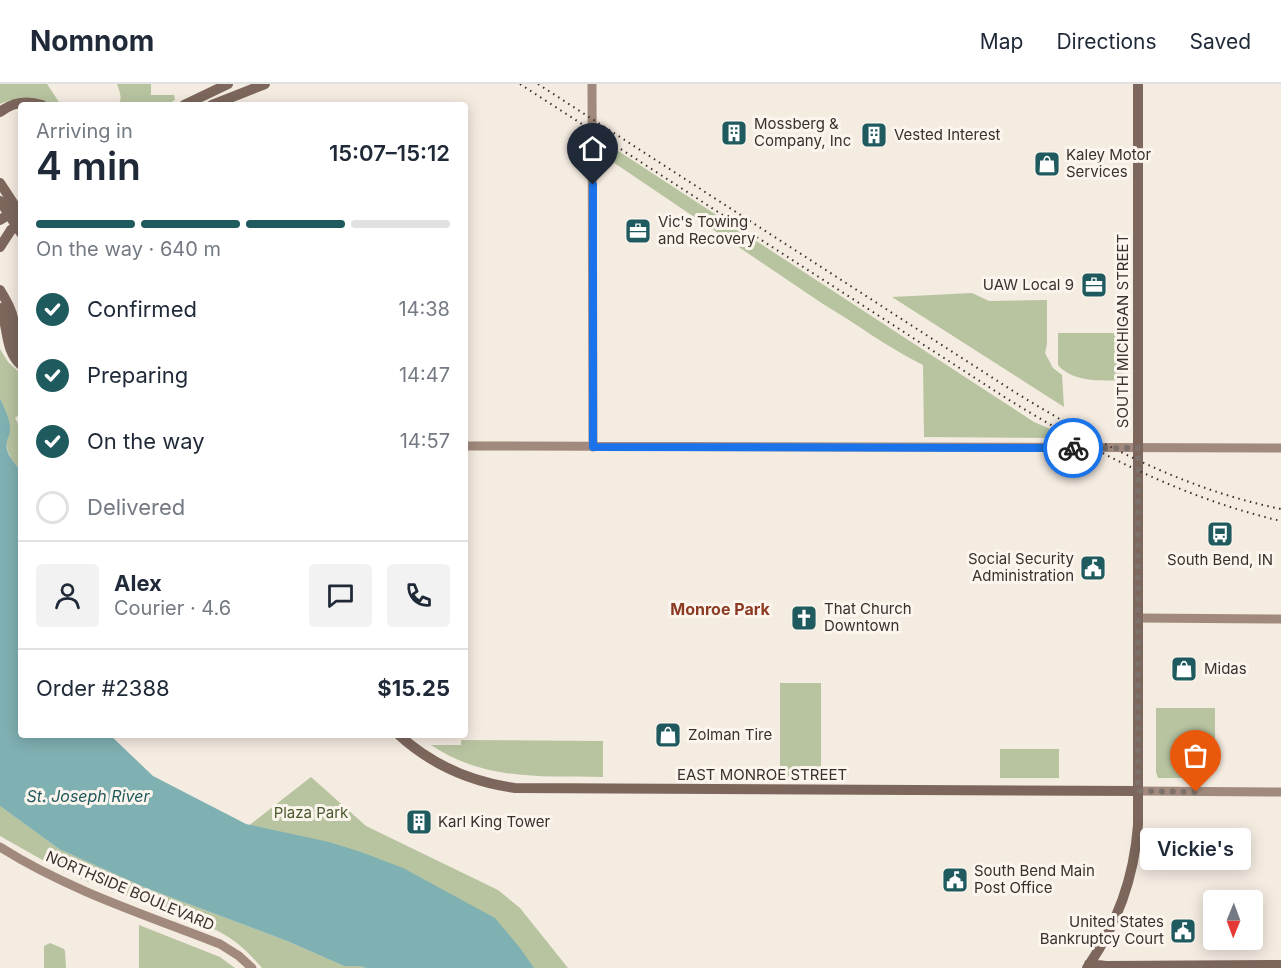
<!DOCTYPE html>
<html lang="en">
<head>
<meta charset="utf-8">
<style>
	:root { --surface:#fff; --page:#f2f2f3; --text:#1f2937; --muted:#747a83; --line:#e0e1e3; --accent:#1f5a5e }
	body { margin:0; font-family:Inter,sans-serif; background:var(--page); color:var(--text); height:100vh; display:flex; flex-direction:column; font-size:22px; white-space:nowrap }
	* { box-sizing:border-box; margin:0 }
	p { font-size:20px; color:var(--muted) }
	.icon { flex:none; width:33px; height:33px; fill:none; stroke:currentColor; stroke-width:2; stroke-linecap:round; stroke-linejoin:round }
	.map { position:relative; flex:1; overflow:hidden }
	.panel { position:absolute; left:18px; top:18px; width:450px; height:636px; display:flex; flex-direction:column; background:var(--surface); border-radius:6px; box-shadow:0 3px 15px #0003 }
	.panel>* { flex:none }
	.needle { width:39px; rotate:181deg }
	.buttons { position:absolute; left:1203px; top:806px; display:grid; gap:12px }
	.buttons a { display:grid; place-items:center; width:60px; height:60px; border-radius:6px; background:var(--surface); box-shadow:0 3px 15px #0003; font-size:30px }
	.pin { position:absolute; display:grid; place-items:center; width:51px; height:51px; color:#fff; margin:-62px -26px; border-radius:50% 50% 50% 0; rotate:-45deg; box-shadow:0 0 6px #0007 }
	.pin .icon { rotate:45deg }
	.courier { position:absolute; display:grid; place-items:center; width:60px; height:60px; margin:-30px; border:4px solid #1a73e8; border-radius:50%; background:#fff; color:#222; box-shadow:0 2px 8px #0007 }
	.bubble { position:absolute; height:42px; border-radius:6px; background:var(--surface); box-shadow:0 3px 15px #0003; font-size:20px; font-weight:600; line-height:42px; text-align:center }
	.head em { font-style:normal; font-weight:600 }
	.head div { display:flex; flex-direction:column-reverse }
	.head { display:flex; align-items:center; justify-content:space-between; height:102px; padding:0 18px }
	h1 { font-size:39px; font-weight:600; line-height:45px }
	.bar { display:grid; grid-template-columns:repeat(4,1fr); gap:9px 6px; align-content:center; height:72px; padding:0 18px }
	.bar i { height:8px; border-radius:4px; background:var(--line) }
	.bar .active { background:var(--accent) }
	.bar p { grid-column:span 4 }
	.line { display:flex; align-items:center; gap:15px; padding:0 18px; border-top:2px solid var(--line) }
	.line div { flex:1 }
	.round { display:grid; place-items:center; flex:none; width:63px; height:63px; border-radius:6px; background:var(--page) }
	ol { padding:0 18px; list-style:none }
	li { display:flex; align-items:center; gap:18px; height:66px }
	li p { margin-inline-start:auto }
	li .icon { padding:6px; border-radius:50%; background:var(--accent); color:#fff; stroke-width:4 }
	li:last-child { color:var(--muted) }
	li i { width:33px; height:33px; border:3px solid var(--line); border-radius:50% }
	header { display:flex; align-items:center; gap:36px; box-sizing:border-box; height:84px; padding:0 30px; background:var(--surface); border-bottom:2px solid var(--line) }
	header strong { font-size:28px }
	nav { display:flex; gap:33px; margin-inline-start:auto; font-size:21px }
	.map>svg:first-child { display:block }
</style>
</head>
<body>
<header>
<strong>Nomnom</strong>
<nav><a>Map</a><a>Directions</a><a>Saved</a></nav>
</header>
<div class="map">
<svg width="1281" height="884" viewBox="0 0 1281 884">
	<rect width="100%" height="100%" fill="#f4ebe1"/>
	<!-- green -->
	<path fill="#b8c4a0" d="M0,0H47L61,21H48L44,19L11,16L0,20Z
		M117,0H151V11H174L175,16L166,21H117C124,15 119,7 117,0Z
		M606,59L1034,338L1062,350L1059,354L924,353L923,281C888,264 857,240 823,220L604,72V61Z
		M972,209L989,217L1047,216V260L1045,269L1053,284L1062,291L1064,323L892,213Z
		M1058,249H1123V297C1102,296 1073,299 1058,281Z
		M0,265L8,278L21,290V329L15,334L21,345V362L19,363L21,368V387L12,376L8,368L6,359L10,346L7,331L0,314Z
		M780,599H821V694L780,693Z
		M1156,624H1215V671H1203V694H1158L1156,688Z
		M461,656L603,657V693C542,692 484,697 431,661H461Z
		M1000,665H1059V694H1000Z
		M311,693L366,742L498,806L520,824L568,884H528L247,743Z
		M0,722L59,765L146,804L287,857L344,882H359L366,884H262C244,863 233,854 208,842L86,797L53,782L0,752Z
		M139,841L220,873L235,884H139Z
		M50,859L64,865L65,867L66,884H44V862Z"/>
	<!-- water -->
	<path fill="#7fb0b2" d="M0,314C4,324 11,336 10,347C10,350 8,353 7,357C4,369 14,378 21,387V651H110L153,692L246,740L329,758L361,768L403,784L495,834L520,864L534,884H366L359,882H344L287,857L146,804L59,765L0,722Z"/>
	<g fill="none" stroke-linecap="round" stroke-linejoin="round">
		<!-- secondary -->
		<path stroke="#a18a7d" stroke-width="9" d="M592,0L593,363
			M465,362L1281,364
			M1138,534L1281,535
			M1138,707L1281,708
			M0,763C68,806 146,831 220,860L239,872L252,884"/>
		<!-- primary -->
		<path stroke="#7d675c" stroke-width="10" d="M184,21L228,0
			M212,21L265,0
			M0,28C13,18 26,16 42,21
			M0,99L21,131
			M0,117L21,149
			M0,163L11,146
			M0,206C6,216 12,226 14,238C16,248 17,258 21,267
			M0,224C9,243 4,266 21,281
			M399,651C432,681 471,698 515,704L1138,707
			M1089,880L1106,882L1281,881
			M1087,884C1117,840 1134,795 1138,741V0"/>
		<!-- rail -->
		<path stroke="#3b302b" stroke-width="2" stroke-dasharray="1.5 4.5" stroke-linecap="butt" d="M520,0L1006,314C1092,367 1182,414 1281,437
			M538,0L1013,307C1097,359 1183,405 1281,425"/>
		<!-- primary-bridge -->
		<path stroke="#7d675c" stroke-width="10" d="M0,136L21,123
			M11,146L21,139"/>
	</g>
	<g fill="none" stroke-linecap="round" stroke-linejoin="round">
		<!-- done -->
		<path stroke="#7c716b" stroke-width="6" stroke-dasharray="0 10.8" d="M1073,364H1138V707L1196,708"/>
		<!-- route -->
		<path stroke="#1a73e8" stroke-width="8" d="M593,101V363L1073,364"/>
	</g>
	<!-- icons -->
	<defs>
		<symbol id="building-square" viewBox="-11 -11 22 22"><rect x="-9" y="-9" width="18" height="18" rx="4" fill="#1f5a5e" stroke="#fbf5ee"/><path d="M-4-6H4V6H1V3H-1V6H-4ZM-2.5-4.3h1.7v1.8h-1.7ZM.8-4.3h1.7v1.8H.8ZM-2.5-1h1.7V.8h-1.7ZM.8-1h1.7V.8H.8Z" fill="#fff"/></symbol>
		<symbol id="shop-square" viewBox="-11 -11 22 22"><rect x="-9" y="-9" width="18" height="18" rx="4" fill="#1f5a5e" stroke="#fbf5ee"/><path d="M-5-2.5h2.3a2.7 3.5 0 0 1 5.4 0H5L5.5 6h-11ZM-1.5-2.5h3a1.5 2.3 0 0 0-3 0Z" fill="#fff"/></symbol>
		<symbol id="office-square" viewBox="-11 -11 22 22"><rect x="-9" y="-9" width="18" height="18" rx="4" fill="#1f5a5e" stroke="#fbf5ee"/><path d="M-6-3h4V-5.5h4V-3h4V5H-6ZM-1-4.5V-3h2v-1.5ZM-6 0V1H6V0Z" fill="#fff"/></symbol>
		<symbol id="bus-square" viewBox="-11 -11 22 22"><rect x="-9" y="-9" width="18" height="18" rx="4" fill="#1f5a5e" stroke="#fbf5ee"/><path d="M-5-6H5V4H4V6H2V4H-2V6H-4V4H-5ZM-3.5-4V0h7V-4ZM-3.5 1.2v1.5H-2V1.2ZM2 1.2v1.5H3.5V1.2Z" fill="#fff"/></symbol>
		<symbol id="civic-square" viewBox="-11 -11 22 22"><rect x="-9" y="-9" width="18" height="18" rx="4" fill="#1f5a5e" stroke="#fbf5ee"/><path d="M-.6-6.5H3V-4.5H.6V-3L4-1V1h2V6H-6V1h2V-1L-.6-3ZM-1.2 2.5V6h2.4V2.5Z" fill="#fff"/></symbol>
		<symbol id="church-square" viewBox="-11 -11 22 22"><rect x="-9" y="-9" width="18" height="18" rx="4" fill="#1f5a5e" stroke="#fbf5ee"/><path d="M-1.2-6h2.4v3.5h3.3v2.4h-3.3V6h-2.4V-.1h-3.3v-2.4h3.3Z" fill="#fff"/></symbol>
	</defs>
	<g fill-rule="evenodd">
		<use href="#building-square" x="719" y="34" width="30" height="30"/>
		<use href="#building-square" x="859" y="36" width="30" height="30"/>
		<use href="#shop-square" x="1032" y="65" width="30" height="30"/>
		<use href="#office-square" x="623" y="132" width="30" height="30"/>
		<use href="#office-square" x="1079" y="186" width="30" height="30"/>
		<use href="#bus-square" x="1205" y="435" width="30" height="30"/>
		<use href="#civic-square" x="1078" y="469" width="30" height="30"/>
		<use href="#church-square" x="789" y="519" width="30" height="30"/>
		<use href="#shop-square" x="1169" y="570" width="30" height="30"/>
		<use href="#shop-square" x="653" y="636" width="30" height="30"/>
		<use href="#building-square" x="404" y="723" width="30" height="30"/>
		<use href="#civic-square" x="940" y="781" width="30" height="30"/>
		<use href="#civic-square" x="1168" y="832" width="30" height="30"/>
	</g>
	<g text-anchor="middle" stroke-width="6" stroke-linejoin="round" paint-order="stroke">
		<!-- poi labels -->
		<g font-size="15" fill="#3b302b" stroke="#fbf5ee" text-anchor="start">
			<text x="754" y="45">Mossberg &amp;<tspan x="754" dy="17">Company, Inc</tspan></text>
			<text x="894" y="56">Vested Interest</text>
			<text x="1066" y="76">Kaley Motor<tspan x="1066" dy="17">Services</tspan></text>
			<text x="658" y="143">Vic's Towing<tspan x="658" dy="17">and Recovery</tspan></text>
			<text x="1074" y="206" text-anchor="end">UAW Local 9</text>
			<text x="1074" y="480" text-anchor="end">Social Security<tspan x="1074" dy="17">Administration</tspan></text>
			<text x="1220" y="481" text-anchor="middle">South Bend, IN</text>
			<text x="824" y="530">That Church<tspan x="824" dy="17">Downtown</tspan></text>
			<text x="1204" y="590">Midas</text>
			<text x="688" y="656">Zolman Tire</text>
			<text x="438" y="743">Karl King Tower</text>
			<text x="974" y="792">South Bend Main<tspan x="974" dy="17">Post Office</tspan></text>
			<text x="1164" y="843" text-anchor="end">United States<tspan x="1164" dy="17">Bankruptcy Court</tspan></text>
		</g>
		<!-- street labels -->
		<g font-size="15" fill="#3b302b" stroke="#fbf5ee">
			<text transform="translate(1123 247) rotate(-90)" y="5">SOUTH MICHIGAN STREET</text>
			<text x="762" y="696">EAST MONROE STREET</text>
			<text transform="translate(130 807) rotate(23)" y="5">NORTHSIDE BOULEVARD</text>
		</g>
		<!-- park labels -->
		<g font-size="15" fill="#4a5a2e" stroke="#fbf5ee">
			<text x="311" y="734">Plaza Park</text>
		</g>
		<!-- neighbourhood labels -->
		<g font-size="16" font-weight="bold" fill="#8c3b22" stroke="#fbf5ee">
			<text x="720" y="531">Monroe Park</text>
		</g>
		<!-- water labels -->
		<g font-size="16" font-style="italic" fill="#1f5a5e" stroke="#fbf5ee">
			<text x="88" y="718">St. Joseph River</text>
		</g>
	</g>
</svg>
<div class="buttons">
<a><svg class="needle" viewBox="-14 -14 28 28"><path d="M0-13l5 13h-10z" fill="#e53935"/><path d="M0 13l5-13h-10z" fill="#747a83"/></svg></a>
</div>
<div class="pin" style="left:1196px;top:708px;background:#ea580c"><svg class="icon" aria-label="bag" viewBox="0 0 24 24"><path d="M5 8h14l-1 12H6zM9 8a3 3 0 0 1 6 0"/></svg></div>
<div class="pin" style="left:593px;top:101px;background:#1f2937"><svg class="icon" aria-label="home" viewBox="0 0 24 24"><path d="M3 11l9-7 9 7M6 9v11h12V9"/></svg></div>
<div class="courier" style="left:1073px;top:364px"><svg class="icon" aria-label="bike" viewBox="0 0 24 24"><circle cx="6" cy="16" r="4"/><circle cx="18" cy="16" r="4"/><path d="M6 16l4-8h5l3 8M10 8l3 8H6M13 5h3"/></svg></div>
<div class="bubble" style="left:1140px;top:744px;width:111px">Vickie's</div>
<section class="panel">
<div class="head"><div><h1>4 min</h1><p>Arriving in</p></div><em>15:07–15:12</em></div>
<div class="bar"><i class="active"></i><i class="active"></i><i class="active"></i><i></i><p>On the way · 640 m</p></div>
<ol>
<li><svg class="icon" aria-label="check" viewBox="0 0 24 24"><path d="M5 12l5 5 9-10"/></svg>Confirmed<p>14:38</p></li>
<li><svg class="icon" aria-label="check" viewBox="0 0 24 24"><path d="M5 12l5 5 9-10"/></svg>Preparing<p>14:47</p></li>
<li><svg class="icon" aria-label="check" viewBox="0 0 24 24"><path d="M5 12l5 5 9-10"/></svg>On the way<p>14:57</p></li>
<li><i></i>Delivered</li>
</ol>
<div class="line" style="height:108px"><a class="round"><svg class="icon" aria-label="person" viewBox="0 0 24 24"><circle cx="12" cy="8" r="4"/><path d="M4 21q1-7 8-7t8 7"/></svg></a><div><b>Alex</b><p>Courier · 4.6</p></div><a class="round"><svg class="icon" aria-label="chat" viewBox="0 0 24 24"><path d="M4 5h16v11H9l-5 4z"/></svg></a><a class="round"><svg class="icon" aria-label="phone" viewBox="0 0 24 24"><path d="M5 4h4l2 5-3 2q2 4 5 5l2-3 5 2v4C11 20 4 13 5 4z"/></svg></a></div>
<div class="line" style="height:78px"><div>Order #2388</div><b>$15.25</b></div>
</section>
</div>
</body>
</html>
